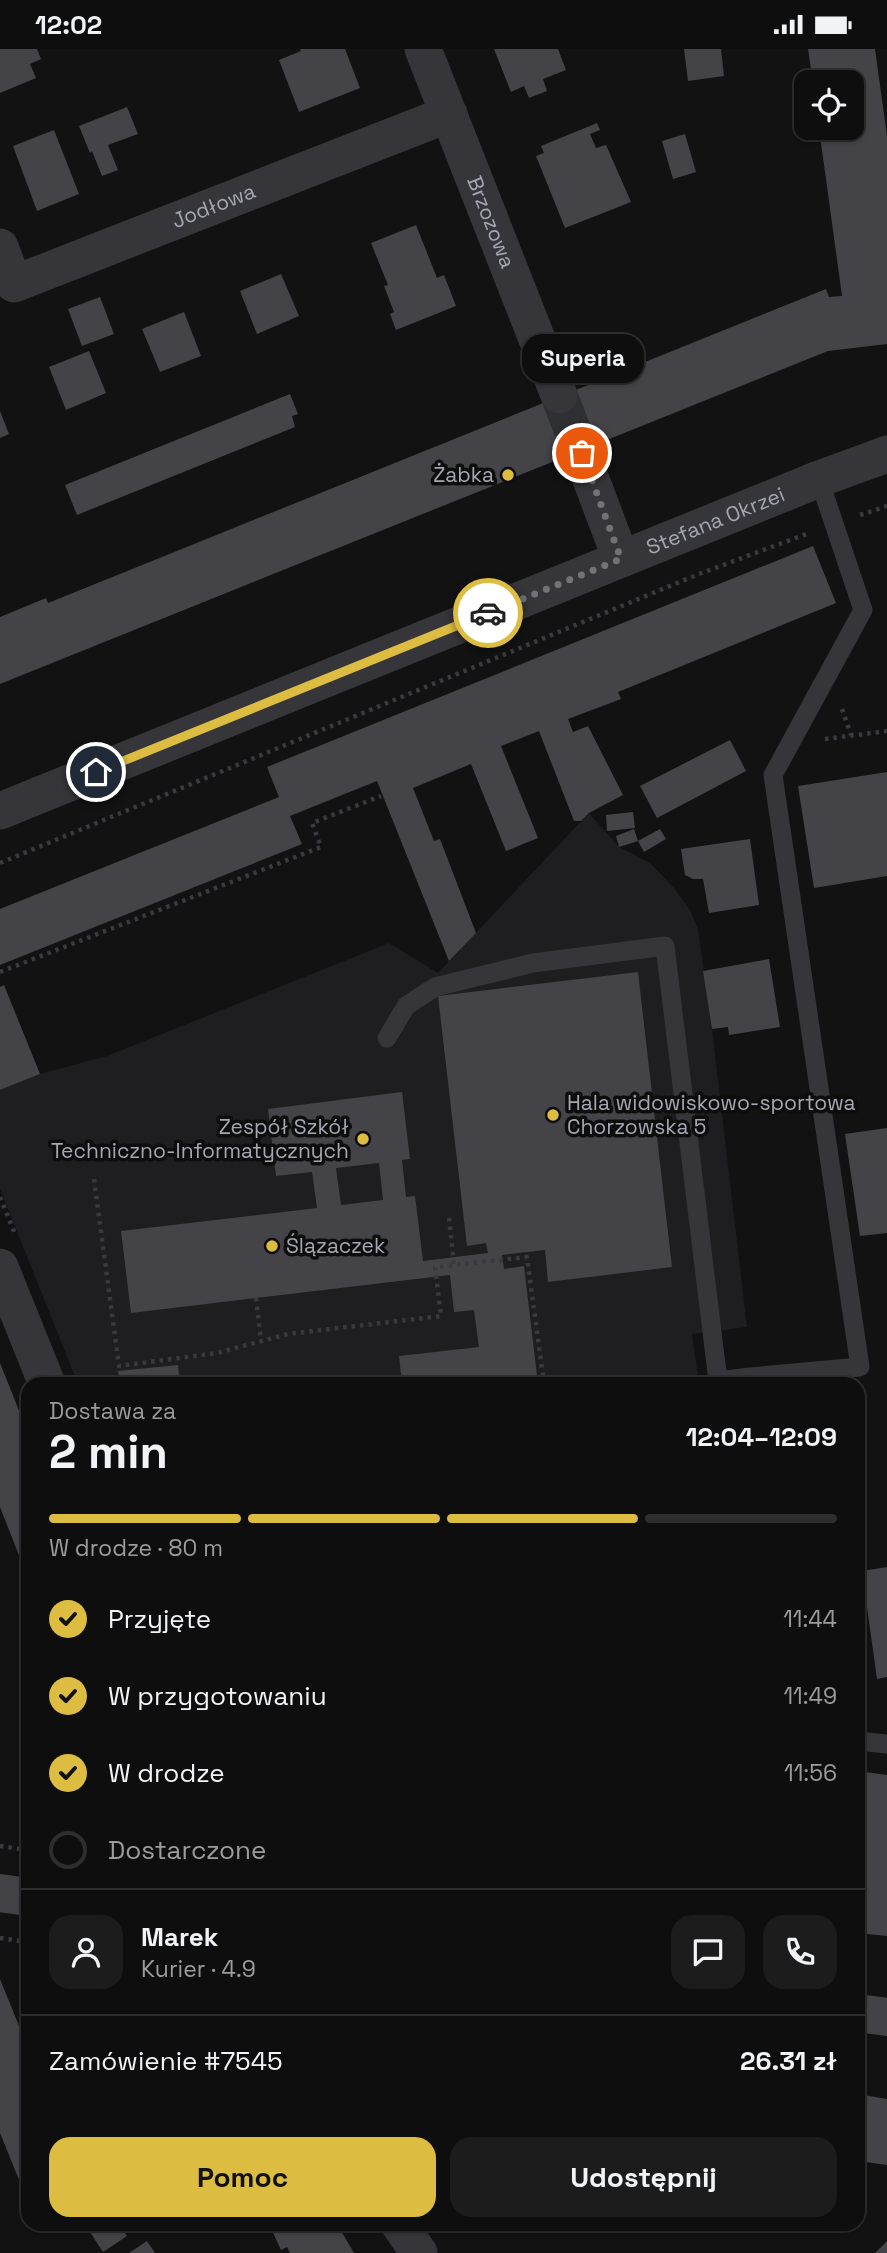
<!DOCTYPE html>
<html lang="pl">
<head>
<meta charset="utf-8">
<style>
	:root { --surface:#0e0e0e; --page:#1c1c1c; --text:#f1f3f6; --muted:#9b9c9e; --line:#2e2e2e; --accent:#dcbc41 }
	body { margin:0; font-family:"Space Grotesk",sans-serif; background:var(--page); color:var(--text); height:100vh; display:flex; flex-direction:column; font-size:26px; white-space:nowrap }
	* { box-sizing:border-box; margin:0 }
	p { font-size:23px; color:var(--muted) }
	.icon { flex:none; width:38px; height:38px; fill:none; stroke:currentColor; stroke-width:2; stroke-linecap:round; stroke-linejoin:round }
	.map { position:relative; flex:1; overflow:hidden }
	.side { position:absolute; left:21px; top:1328px; width:844px; height:854px; display:flex; flex-direction:column; background:var(--surface); border-radius:21px; box-shadow:0 2px 5px #0004,0 0 0 2px var(--line) }
	.side>* { flex:none }
	.controls { position:absolute; left:794px; top:21px; display:grid; gap:14px }
	.controls a { display:grid; place-items:center; width:70px; height:70px; border-radius:14px; background:var(--surface); box-shadow:0 2px 5px #0004,0 0 0 2px var(--line); font-size:35px }
	.pin { position:absolute; display:grid; place-items:center; width:60px; height:60px; color:#fff; margin:-30px; border:4px solid #fff; border-radius:50%; box-shadow:0 2px 7px #0007 }
	.courier { position:absolute; display:grid; place-items:center; width:70px; height:70px; margin:-35px; border:5px solid #dcbc41; border-radius:50%; background:#fff; color:#222; box-shadow:0 2px 9px #0007 }
	.bubble { position:absolute; height:49px; border-radius:21px; background:var(--surface); box-shadow:0 2px 5px #0004,0 0 0 2px var(--line); font-size:23px; font-weight:600; line-height:49px; text-align:center }
	.head em { font-style:normal; font-weight:600 }
	.head div { display:flex; flex-direction:column-reverse }
	.head { display:flex; align-items:center; justify-content:space-between; height:119px; padding:0 28px }
	h1 { font-size:46px; font-weight:600; line-height:52px }
	.bar { display:grid; grid-template-columns:repeat(4,1fr); gap:10px 7px; align-content:center; height:84px; padding:0 28px }
	.bar i { height:9px; border-radius:5px; background:var(--line) }
	.bar .on { background:var(--accent) }
	.bar p { grid-column:span 4 }
	.line { display:flex; align-items:center; gap:18px; padding:0 28px; border-top:2px solid var(--line) }
	.line div { flex:1 }
	.round { display:grid; place-items:center; flex:none; width:74px; height:74px; border-radius:21px; background:var(--page) }
	ol { padding:0 28px; list-style:none }
	li { display:flex; align-items:center; gap:21px; height:77px }
	li p { margin-inline-start:auto }
	li .icon { padding:7px; border-radius:50%; background:var(--accent); color:#111; stroke-width:4 }
	li:last-child { color:var(--muted) }
	li i { width:38px; height:38px; border:4px solid var(--line); border-radius:50% }
	.primary-button { display:flex; gap:14px; margin-top:auto; padding:14px 28px }
	.primary-button a { flex:1; height:80px; border-radius:21px; background:var(--accent); color:#111; font-size:28px; font-weight:600; line-height:80px; text-align:center }
	.primary-button a+a { background:var(--page); color:var(--text) }
	.status { display:flex; justify-content:space-between; align-items:center; height:49px; padding:0 35px; background:var(--surface); direction:ltr }
	.status svg { height:19px; fill:currentColor }
	.map>svg:first-child { display:block }
</style>
</head>
<body>
<div class="status"><b>12:02</b><svg viewBox="0 0 49 12"><path d="M0 12V9h3v3zM5 12V6h3v6zM10 12V3h3v9zM15 12V0h3v12zM26 1h20v11H26zM47 4h2v5h-2z"/></svg></div>
<div class="map">
<svg width="887" height="2204" viewBox="0 0 887 2204">
	<rect width="100%" height="100%" fill="#121213"/>
	<!-- built -->
	<path fill="#1e1e20" d="M589,764L619,798L650,814L674,839L690,861L698,880L712,980L747,1278L692,1285L699,1335H78L0,1140V1041L40,1025L107,1007L389,894L438,924Z"/>
	<!-- building -->
	<path fill="#444448" fill-rule="evenodd" d="M0,0H37L41,10L30,15L36,29L0,44Z
		M300,0H345L360,39L299,63L279,11L301,2Z
		M494,0H558L566,21L543,30L547,42L529,49L524,37L511,43Z
		M684,0H721L724,27L688,32Z
		M808,0H875L887,87V295L828,302L0,635V568L46,549L48,554L826,240L829,248L842,247L819,79H852V33H813Z
		M127,58L138,85L108,96L118,121L102,127L92,102L90,104L79,77Z
		M597,74L600,81L590,85L596,99L606,96L631,153L565,179L536,107L544,104L541,97Z
		M54,81L79,145L37,162L13,97Z
		M685,85L696,123L673,130L662,92Z
		M416,176L437,229L444,226L456,257L396,281L390,265L394,263L384,237L388,236L371,194Z
		M281,225L299,267L257,285L240,242Z
		M100,248L114,285L82,297L68,260Z
		M184,263L201,307L160,323L142,280Z
		M89,302L106,344L66,361L49,318Z
		M290,345L298,365L292,367L295,378L77,466L65,436Z
		M0,362L9,385L0,389Z
		M813,497L836,554L618,643L621,650L568,670L573,683L588,677L623,746L589,764L581,772H574L539,682L501,697L538,789L506,802L471,715L413,739L434,792L440,790L476,884L449,912L377,732L290,767L302,795L0,916V860L279,748L267,718Z
		M730,691L746,722L657,769L640,737Z
		M887,723V827L814,839L798,737Z
		M633,763L635,779L607,782L606,766Z
		M634,780L638,792L619,798L616,787Z
		M660,780L666,790L644,803L638,792Z
		M750,790L759,856L709,864L703,830H693L685,826L681,800Z
		M769,910L780,978L729,986L728,978L712,980L703,922Z
		M638,923L672,1218L548,1233L545,1201L502,1206L504,1220L524,1217L538,1335H402L399,1307L479,1298L474,1261L454,1263L450,1226L131,1264L121,1182L317,1159L312,1123L276,1127L268,1060L402,1043L410,1110L402,1111L406,1148L415,1147L423,1212L488,1204L486,1194L467,1197L438,947ZM379,1114L383,1151L341,1156L336,1119Z
		M4,936L40,1025L0,1041V938Z
		M887,1079V1184L860,1187L845,1085Z
		M0,1314L28,1384V1518L24,1519L0,1458Z
		M178,1316L180,1335H120L118,1322Z
		M887,1518V1628L877,1630L862,1522Z
		M858,1722L887,1726V1887L858,1884Z
		M0,1930L28,1999V2153L0,2084Z
		M858,2045L887,2050V2116L858,2112Z
		M94,2175H119L127,2187L103,2203L88,2180Z
		M269,2175H337L354,2204H290L287,2198L281,2201Z
		M147,2192L155,2204H129Z
		M887,2192V2204H875Z"/>
	<g fill="none" stroke-linecap="round" stroke-linejoin="round">
		<!-- street-tunnel -->
		<path stroke="#2f3033" stroke-width="37" stroke-dasharray="37 18" stroke-linecap="butt" d="M559,346L581,404"/>
		<!-- path -->
		<path stroke="#393a3f" stroke-width="4.5" stroke-dasharray="3.5 5" stroke-linecap="butt" d="M860,466L887,457
			M842,660L851,686
			M825,690L887,682
			M0,814L699,525L809,484
			M0,923L321,798L312,774L381,747
			M94,1130L119,1317L217,1304L288,1285L441,1267L435,1218L527,1208L544,1335
			M0,1148L15,1185
			M449,1169L454,1216
			M256,1249L261,1292
			M0,1797L28,1801
			M0,1889L28,1893"/>
		<!-- lane -->
		<path stroke="#35353a" stroke-width="19" d="M387,989L406,957L435,938L533,914L665,897L718,1332L750,1328
			M751,1335L750,1328L860,1318L773,726L863,561L819,430
			M858,1692L887,1695"/>
		<!-- street -->
		<g stroke="#35353a" stroke-width="37">
			<path id="s1" d="M423,0L559,346"/>
			<path id="s2" d="M0,198L14,235L449,65"/>
			<path d="M581,404L621,510"/>
			<path id="s3" d="M0,762L819,430L887,405"/>
			<path d="M0,1218L47,1335"/>
			<path d="M399,2175L419,2204"/>
		</g>
		<!-- secondary -->
		<path stroke="#424247" stroke-width="38" d="M0,1844L28,1848
			M858,1964L887,1968"/>
	</g>
	<g fill="none" stroke-linecap="round" stroke-linejoin="round">
		<!-- done -->
		<path stroke="#72737a" stroke-width="7" stroke-dasharray="0 12.6" d="M488,564L621,510L582,404"/>
		<!-- route -->
		<path stroke="#dcbc41" stroke-width="9" d="M96,723L488,564"/>
	</g>
	<!-- markers -->
	<g fill="#dcbc41" stroke="#0d0d0e" stroke-width="2.5">
		<circle cx="508" cy="426" r="7"/>
		<circle cx="553" cy="1066" r="7"/>
		<circle cx="363" cy="1090" r="7"/>
		<circle cx="272" cy="1197" r="7"/>
	</g>
	<g text-anchor="middle" stroke-width="7" stroke-linejoin="round" paint-order="stroke">
		<!-- street labels -->
		<g font-size="21" fill="#a5a7b2" stroke="#0d0d0e">
			<text dy="7" stroke="none"><textPath href="#s2" startOffset="254">Jodłowa</textPath></text>
			<text dy="7" stroke="none"><textPath href="#s1" startOffset="186">Brzozowa</textPath></text>
			<text dy="7" stroke="none"><textPath href="#s3" startOffset="772">Stefana Okrzei</textPath></text>
		</g>
		<!-- poi labels -->
		<g font-size="21" fill="#a5a7b2" stroke="#0d0d0e" text-anchor="end">
			<text x="494" y="433">Żabka</text>
			<text x="567" y="1061" text-anchor="start">Hala widowiskowo-sportowa<tspan x="567" dy="24">Chorzowska 5</tspan></text>
			<text x="349" y="1085">Zespół Szkół<tspan x="349" dy="24">Techniczno-Informatycznych</tspan></text>
			<text x="286" y="1204" text-anchor="start">Ślązaczek</text>
		</g>
	</g>
</svg>
<div class="controls">
<a><svg class="icon" aria-label="locate" viewBox="0 0 24 24"><circle cx="12" cy="12" r="6"/><path d="M12 2v4M12 18v4M2 12h4M18 12h4"/></svg></a>
</div>
<div class="pin" style="left:582px;top:404px;background:#ea580c"><svg class="icon" aria-label="bag" viewBox="0 0 24 24"><path d="M5 8h14l-1 12H6zM9 8a3 3 0 0 1 6 0"/></svg></div>
<div class="pin" style="left:96px;top:723px;background:#1f2937"><svg class="icon" aria-label="home" viewBox="0 0 24 24"><path d="M3 11l9-7 9 7M6 9v11h12V9"/></svg></div>
<div class="courier" style="left:488px;top:564px"><svg class="icon" aria-label="car" viewBox="0 0 24 24"><path d="M5 17H2v-5l4-1 3-4h7l3 4 3 1v5h-3M9 17h6M6 11h13"/><circle cx="7" cy="17" r="2"/><circle cx="17" cy="17" r="2"/></svg></div>
<div class="bubble" style="left:522px;top:285px;width:122px">Superia</div>
<section class="side">
<div class="head"><div><h1>2 min</h1><p>Dostawa za</p></div><em>12:04–12:09</em></div>
<div class="bar"><i class="on"></i><i class="on"></i><i class="on"></i><i></i><p>W drodze · 80 m</p></div>
<ol>
<li><svg class="icon" aria-label="check" viewBox="0 0 24 24"><path d="M5 12l5 5 9-10"/></svg>Przyjęte<p>11:44</p></li>
<li><svg class="icon" aria-label="check" viewBox="0 0 24 24"><path d="M5 12l5 5 9-10"/></svg>W przygotowaniu<p>11:49</p></li>
<li><svg class="icon" aria-label="check" viewBox="0 0 24 24"><path d="M5 12l5 5 9-10"/></svg>W drodze<p>11:56</p></li>
<li><i></i>Dostarczone</li>
</ol>
<div class="line" style="height:126px"><a class="round"><svg class="icon" aria-label="person" viewBox="0 0 24 24"><circle cx="12" cy="8" r="4"/><path d="M4 21q1-7 8-7t8 7"/></svg></a><div><b>Marek</b><p>Kurier · 4.9</p></div><a class="round"><svg class="icon" aria-label="chat" viewBox="0 0 24 24"><path d="M4 5h16v11H9l-5 4z"/></svg></a><a class="round"><svg class="icon" aria-label="phone" viewBox="0 0 24 24"><path d="M5 4h4l2 5-3 2q2 4 5 5l2-3 5 2v4C11 20 4 13 5 4z"/></svg></a></div>
<div class="line" style="height:91px"><div>Zamówienie #7545</div><b>26.31 zł</b></div>
<div class="primary-button"><a>Pomoc</a><a>Udostępnij</a></div>
</section>
</div>
</body>
</html>
